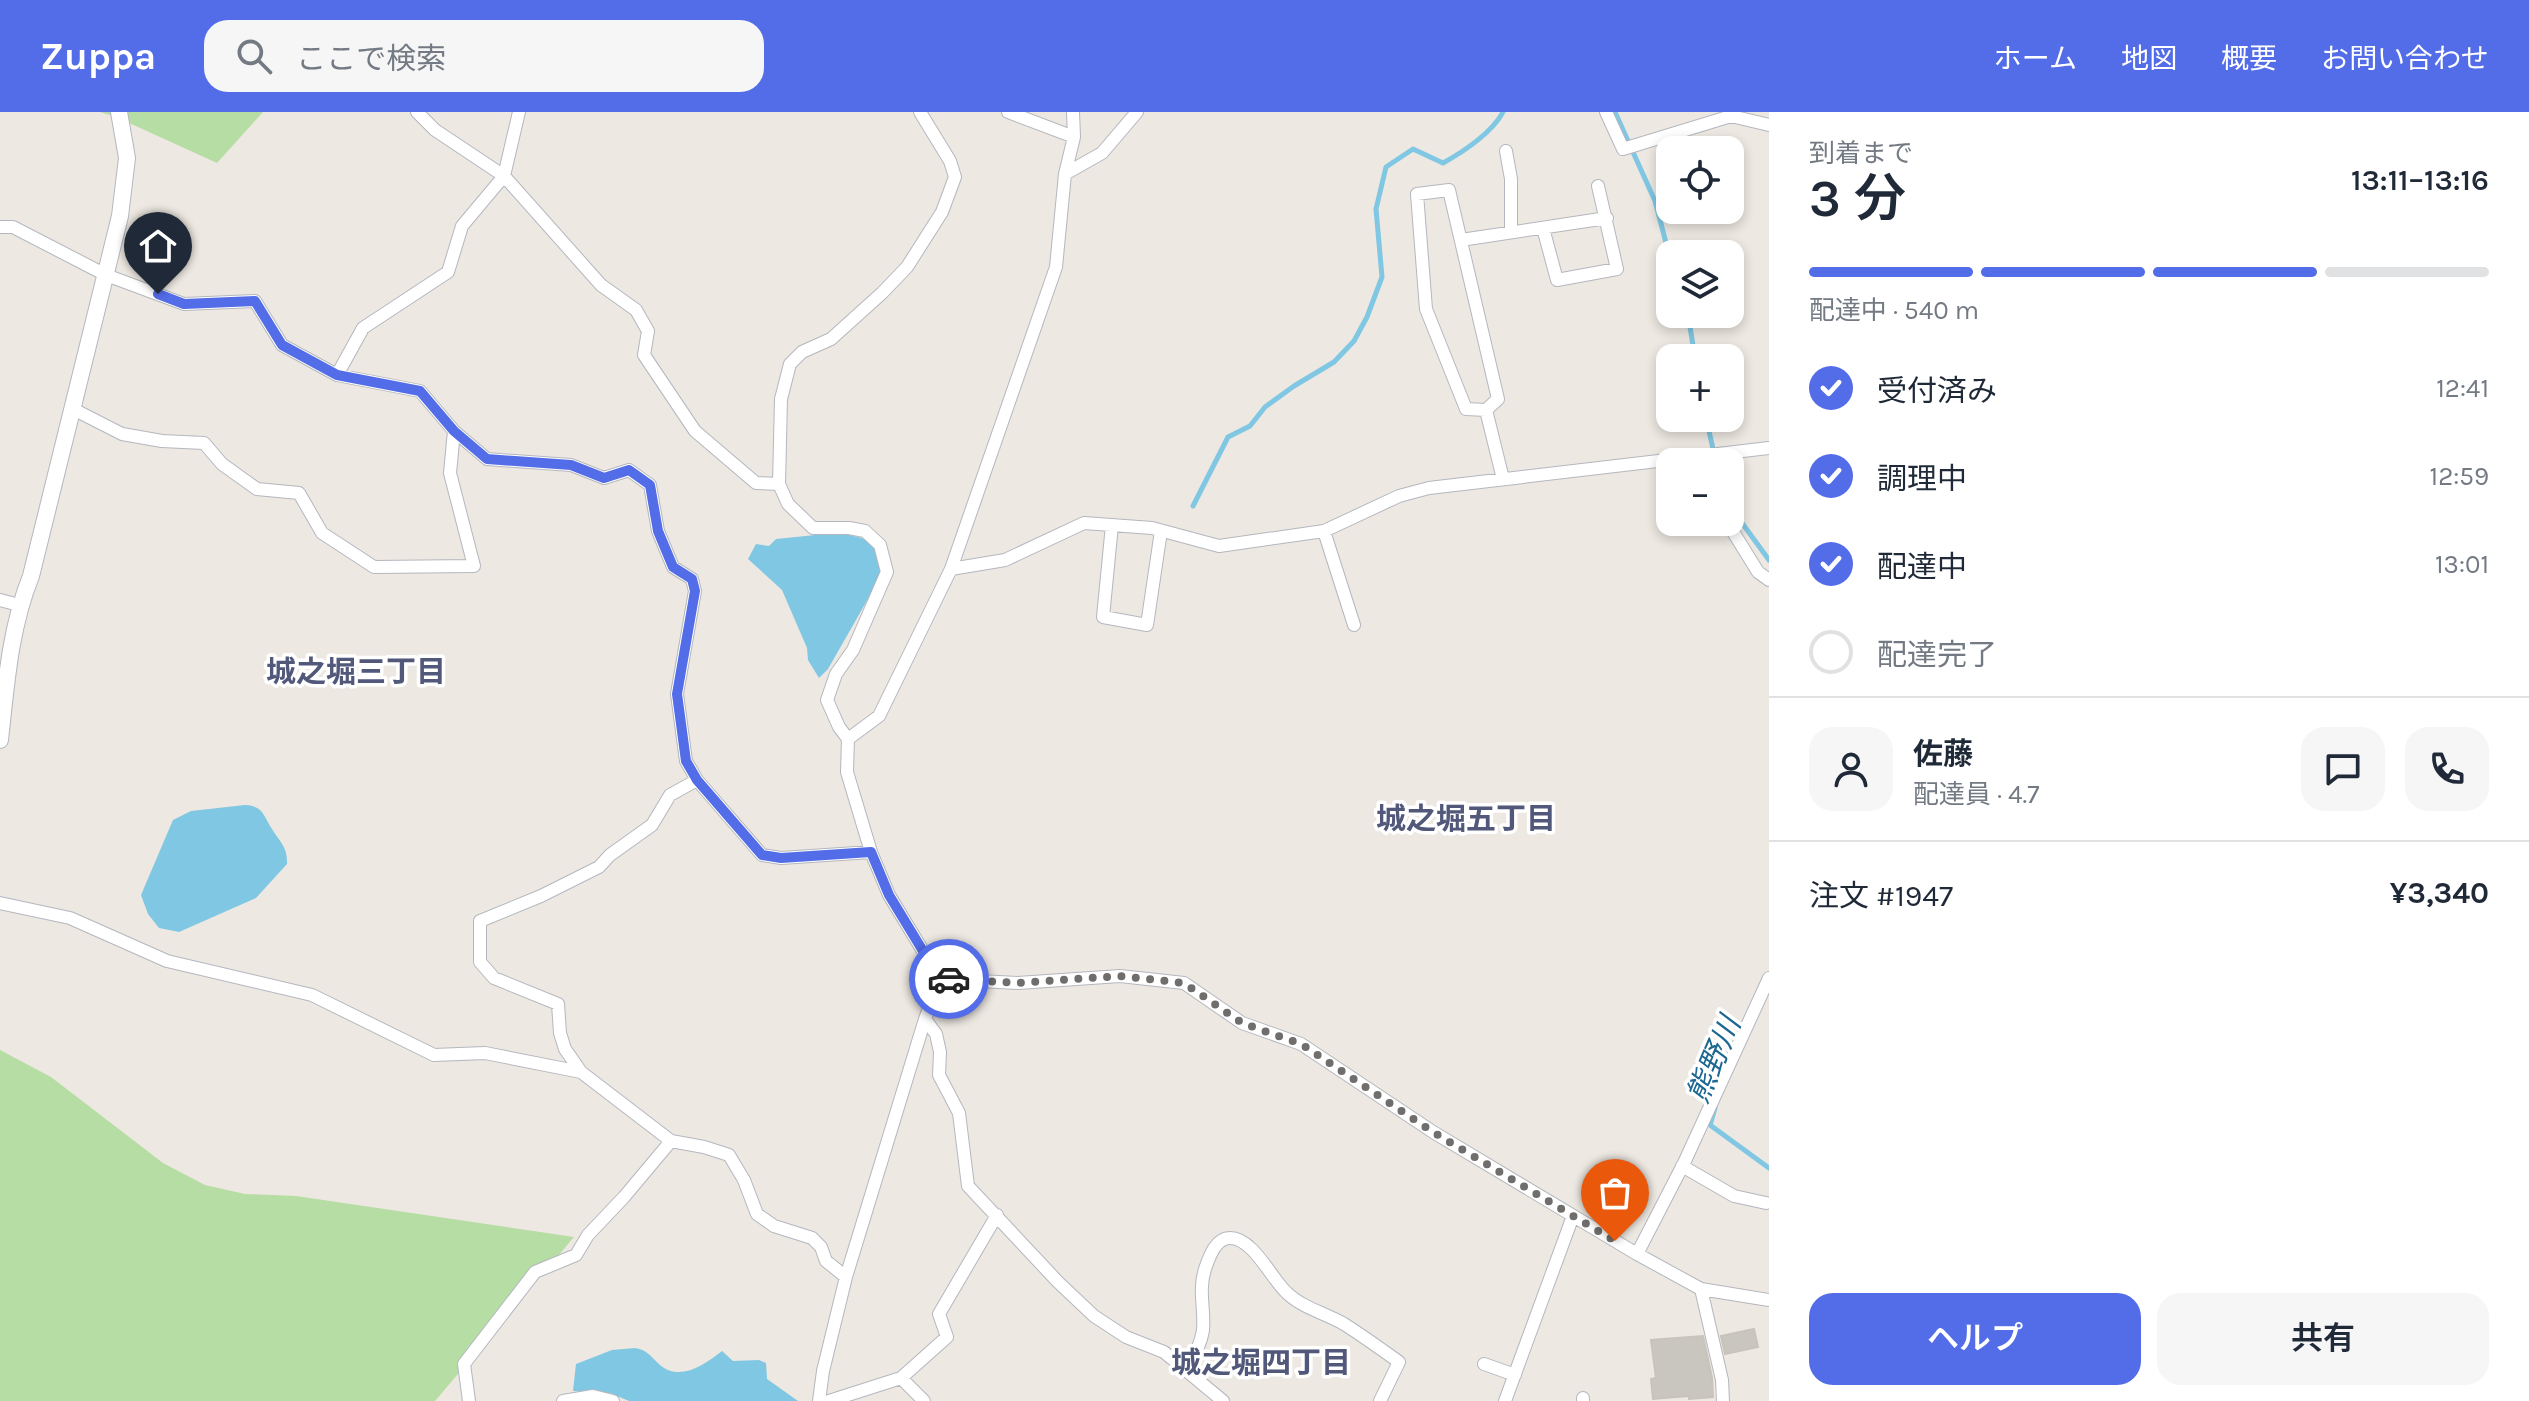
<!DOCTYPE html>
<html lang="ja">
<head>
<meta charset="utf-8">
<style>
	:root { --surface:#fff; --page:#f6f6f7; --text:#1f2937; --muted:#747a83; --line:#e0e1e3; --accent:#536ce8 }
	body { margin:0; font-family:Karla,"Noto Sans JP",sans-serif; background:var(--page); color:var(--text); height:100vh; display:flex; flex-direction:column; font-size:30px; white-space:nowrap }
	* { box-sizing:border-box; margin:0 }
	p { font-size:26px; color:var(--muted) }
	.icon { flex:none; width:44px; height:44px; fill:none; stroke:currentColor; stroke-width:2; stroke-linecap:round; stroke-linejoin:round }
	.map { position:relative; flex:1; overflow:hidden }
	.drawer { display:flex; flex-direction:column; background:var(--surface); width:760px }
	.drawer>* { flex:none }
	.controls { position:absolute; left:1656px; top:24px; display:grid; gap:16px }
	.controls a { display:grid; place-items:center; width:88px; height:88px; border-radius:16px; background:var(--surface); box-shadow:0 4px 12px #0003; font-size:40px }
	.pin { position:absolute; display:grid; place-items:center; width:68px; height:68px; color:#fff; margin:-82px -34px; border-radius:50% 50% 50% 0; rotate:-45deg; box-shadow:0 0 8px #0007 }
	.pin .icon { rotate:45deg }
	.courier { position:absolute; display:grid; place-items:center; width:80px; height:80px; margin:-40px; border:6px solid #536ce8; border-radius:50%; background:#fff; color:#222; box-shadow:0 2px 10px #0007 }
	.head em { font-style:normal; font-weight:600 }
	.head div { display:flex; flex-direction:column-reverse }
	.head { display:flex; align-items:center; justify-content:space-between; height:136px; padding:0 40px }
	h1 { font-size:52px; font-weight:600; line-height:60px }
	.bar { display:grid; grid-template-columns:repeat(4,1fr); gap:12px 8px; align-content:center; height:96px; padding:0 40px }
	.bar i { height:10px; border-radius:6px; background:var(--line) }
	.bar .selected { background:var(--accent) }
	.bar p { grid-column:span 4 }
	.line { display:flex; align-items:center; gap:20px; padding:0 40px; border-top:2px solid var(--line) }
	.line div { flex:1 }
	.round { display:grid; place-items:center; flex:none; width:84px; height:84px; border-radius:24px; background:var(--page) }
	ol { padding:0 40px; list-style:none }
	li { display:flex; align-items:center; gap:24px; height:88px }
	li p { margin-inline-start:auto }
	li .icon { padding:8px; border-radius:50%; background:var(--accent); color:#fff; stroke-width:4 }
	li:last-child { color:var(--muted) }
	li i { width:44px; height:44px; border:4px solid var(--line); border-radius:50% }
	.primary-button { display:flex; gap:16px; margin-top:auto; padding:16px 40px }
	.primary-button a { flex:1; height:92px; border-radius:24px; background:var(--accent); color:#fff; font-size:32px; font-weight:600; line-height:92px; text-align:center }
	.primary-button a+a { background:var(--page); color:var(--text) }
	header { display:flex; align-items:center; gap:48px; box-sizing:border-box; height:112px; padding:0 40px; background:var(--accent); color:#fff }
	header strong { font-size:38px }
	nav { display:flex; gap:44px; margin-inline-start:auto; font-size:28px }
	.search { width:560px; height:72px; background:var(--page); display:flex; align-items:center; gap:20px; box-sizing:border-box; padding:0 28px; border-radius:24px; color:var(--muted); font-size:30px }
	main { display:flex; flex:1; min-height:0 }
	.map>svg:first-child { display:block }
</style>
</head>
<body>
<header>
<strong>Zuppa</strong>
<div class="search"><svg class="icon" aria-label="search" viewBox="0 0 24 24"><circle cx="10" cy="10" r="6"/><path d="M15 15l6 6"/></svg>ここで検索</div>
<nav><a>ホーム</a><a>地図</a><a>概要</a><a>お問い合わせ</a></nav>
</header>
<main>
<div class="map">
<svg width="1769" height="1289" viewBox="0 0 1769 1289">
	<rect width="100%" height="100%" fill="#ede8e1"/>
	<!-- green -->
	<path fill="#b6dda4" d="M100,0H263L217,51L116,5Z
		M0,938L51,965L163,1051L205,1073L245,1082L296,1084L574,1125L435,1289H0Z"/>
	<!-- water -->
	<path fill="#80c7e3" d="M825,422L850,423L865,427L879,440L881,464L828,557L819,566L808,548L807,536L782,478L748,447L756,432L769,434L776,427Z
		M245,693C263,694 263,703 272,717C279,729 288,735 287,752L256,786L179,820L159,816L148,802L141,783L173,708L191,699Z
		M635,1236C648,1238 650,1244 660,1253C680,1270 704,1253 722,1239L733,1249L759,1248L766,1251L767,1267L798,1289H629L610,1281L573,1279L576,1252L612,1238Z"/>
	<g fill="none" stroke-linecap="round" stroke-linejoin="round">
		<!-- stream -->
		<path stroke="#80c7e3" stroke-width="5" d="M1615,0L1655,89L1670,146
			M1688,202L1695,246
			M1706,306L1716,350
			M1730,390L1734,400L1769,448
			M1193,394L1228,325L1250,314L1265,295L1294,274L1334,250L1354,229L1367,205L1382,165L1376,97L1386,55L1413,37L1443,51C1463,40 1493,20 1503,0
			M1715,996L1710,1013L1769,1056"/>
	</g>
	<!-- building -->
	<path fill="#c9c6bf" stroke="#c8c4bb" stroke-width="2" d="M1754,1217L1758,1235L1725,1242L1721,1224Z
		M1703,1224L1712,1266L1713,1285L1689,1287V1284L1653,1287L1651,1267L1656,1266L1651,1228Z"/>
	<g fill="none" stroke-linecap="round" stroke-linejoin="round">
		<defs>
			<path id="street" d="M417,0L435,18L504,64L601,173L636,198L648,219L644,243L695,319L756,371L779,372
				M1008,0L1074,25
				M1606,0L1623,37L1731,4L1769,13
				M1506,39L1511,67V120
				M1065,62L1102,41L1137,0
				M0,115H13L106,163L184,192L255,189L282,233L337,263L420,279L454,319L487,347L571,353L604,366L629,358L650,373L658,419L673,455L692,467L695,479L677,582L686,649L697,668L762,743L781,746L871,740
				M1543,116L1557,168L1617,157L1598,74
				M1461,128L1607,106
				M337,263L363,216L448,160L462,114L504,64L519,0
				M71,296L122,322L162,329L204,331L222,352L257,377L299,381L322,421L374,455L474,454L450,361L454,319
				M1486,298L1498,287L1449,78L1417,82L1426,197L1466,297L1486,298L1503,367
				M1727,410L1758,460L1769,468
				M1112,413L1103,505L1147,513L1161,419
				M1324,419L1354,513
				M951,457L1005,448L1084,411L1152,416L1219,434L1324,419L1399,384L1429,376L1769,336
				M0,488L19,493
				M848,627L839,615L827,588L836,562L853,538L887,460L880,433L865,419L849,416H813L788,392L779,372L781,287L790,252L802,240L831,227L882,181L907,155L942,100L955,65L950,49L920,0
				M697,668L670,683L652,713L610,743L599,755L541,784L480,809V850L494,866L558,892L560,921L565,937L581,960L671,1029L704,1035L729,1043L744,1068L757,1102L774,1114L812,1126L821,1135L826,1149L846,1165
				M0,791L70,806L167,849L312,883L434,943L485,941L581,960
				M940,867L1018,871L1120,864L1184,871L1242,911L1301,932L1433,1020L1637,1142L1701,1177L1769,1188
				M925,907L936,922L940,940L939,963L959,1001L968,1074L1058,1170L1094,1204L1126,1225L1164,1240L1223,1289
				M1682,1054L1734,1084L1766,1091
				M1637,1142L1684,1051L1769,866
				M1701,1177L1722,1268L1723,1289
				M1484,1252L1515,1263
				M1187,1257C1194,1245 1201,1232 1203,1218C1205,1197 1198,1179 1205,1157C1209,1146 1215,1126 1230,1126C1253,1126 1271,1166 1286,1180C1302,1196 1325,1201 1344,1212C1363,1224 1381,1237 1399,1250L1380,1289
				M901,1266L924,1289
				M469,1289L464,1252L535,1160L576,1143L588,1123L624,1085L671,1029
				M563,1289L593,1284L613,1289
				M819,1289L823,1259L846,1165L925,907L940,867L889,783L871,740L847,660L848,627L879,604L951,457L1056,155L1065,62L1074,25L1073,0
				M829,1289L901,1266L947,1225L939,1202L997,1103
				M1505,1289L1573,1104
				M1583,1289V1286"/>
			<path id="secondary" d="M0,628C6,573 10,516 31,464L120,104L127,46L119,0"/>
		</defs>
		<!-- street casing -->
		<use href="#street" stroke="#b4b7bf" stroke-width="14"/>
		<!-- secondary casing -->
		<use href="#secondary" stroke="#b4b7bf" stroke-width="18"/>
		<!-- street -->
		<use href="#street" stroke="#fff" stroke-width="12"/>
		<!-- secondary -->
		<use href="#secondary" stroke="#fff" stroke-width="16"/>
	</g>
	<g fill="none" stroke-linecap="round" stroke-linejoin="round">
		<!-- done -->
		<path stroke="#706e6c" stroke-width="8" stroke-dasharray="0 14.4" d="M949,867L1018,871L1120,864L1184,871L1242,911L1301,932L1433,1020L1615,1129"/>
		<!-- route -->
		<path stroke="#536ce8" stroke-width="10" d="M158,182L184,192L255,189L282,233L337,263L420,279L454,319L487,347L571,353L604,366L629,358L650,373L658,419L673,455L692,467L695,479L677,582L686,649L697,668L762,743L781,746L871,740L889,783L940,867H949"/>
	</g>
	<g text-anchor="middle" stroke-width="7" stroke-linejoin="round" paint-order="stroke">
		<!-- neighbourhood labels -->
		<g font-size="30" font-weight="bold" fill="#51587a" stroke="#fff">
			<text x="356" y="570">城之堀三丁目</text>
			<text x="1466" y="717">城之堀五丁目</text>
			<text x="1261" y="1261">城之堀四丁目</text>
		</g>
		<!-- water labels -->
		<g font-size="30" font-style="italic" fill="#1c6892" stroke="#fff">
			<text transform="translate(1714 948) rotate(-67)" y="10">熊野川</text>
		</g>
	</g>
</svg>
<div class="controls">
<a><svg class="icon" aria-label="locate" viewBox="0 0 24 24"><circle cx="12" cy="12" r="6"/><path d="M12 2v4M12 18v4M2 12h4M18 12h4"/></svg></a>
<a><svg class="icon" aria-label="layers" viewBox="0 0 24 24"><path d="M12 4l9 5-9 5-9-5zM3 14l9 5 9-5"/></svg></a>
<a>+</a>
<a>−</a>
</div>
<div class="pin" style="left:1615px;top:1129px;background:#ea580c"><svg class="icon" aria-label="bag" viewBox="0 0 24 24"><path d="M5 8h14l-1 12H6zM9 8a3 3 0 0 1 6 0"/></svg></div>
<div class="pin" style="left:158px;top:182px;background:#1f2937"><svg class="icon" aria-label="home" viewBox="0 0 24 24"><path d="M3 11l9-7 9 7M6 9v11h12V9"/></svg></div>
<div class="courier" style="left:949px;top:867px"><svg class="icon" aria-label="car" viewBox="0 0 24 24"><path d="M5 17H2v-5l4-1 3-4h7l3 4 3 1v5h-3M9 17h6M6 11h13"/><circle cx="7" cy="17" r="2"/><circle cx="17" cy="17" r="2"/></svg></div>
</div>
<section class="drawer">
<div class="head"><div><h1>3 分</h1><p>到着まで</p></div><em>13:11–13:16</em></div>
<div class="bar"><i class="selected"></i><i class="selected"></i><i class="selected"></i><i></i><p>配達中 · 540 m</p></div>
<ol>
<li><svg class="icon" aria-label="check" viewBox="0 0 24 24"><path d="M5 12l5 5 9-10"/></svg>受付済み<p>12:41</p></li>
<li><svg class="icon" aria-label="check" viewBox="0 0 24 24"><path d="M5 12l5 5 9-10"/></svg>調理中<p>12:59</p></li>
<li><svg class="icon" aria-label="check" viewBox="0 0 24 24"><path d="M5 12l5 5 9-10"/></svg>配達中<p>13:01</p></li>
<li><i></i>配達完了</li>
</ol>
<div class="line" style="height:144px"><a class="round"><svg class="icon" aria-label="person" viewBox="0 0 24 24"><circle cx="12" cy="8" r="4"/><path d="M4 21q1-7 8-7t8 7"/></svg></a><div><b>佐藤</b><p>配達員 · 4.7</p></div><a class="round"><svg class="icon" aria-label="chat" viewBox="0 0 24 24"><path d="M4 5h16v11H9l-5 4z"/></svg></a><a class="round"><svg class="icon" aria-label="phone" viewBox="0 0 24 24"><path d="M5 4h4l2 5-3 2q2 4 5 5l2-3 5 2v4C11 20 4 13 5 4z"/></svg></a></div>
<div class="line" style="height:104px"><div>注文 #1947</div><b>¥3,340</b></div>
<div class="primary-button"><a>ヘルプ</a><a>共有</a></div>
</section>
</main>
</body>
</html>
